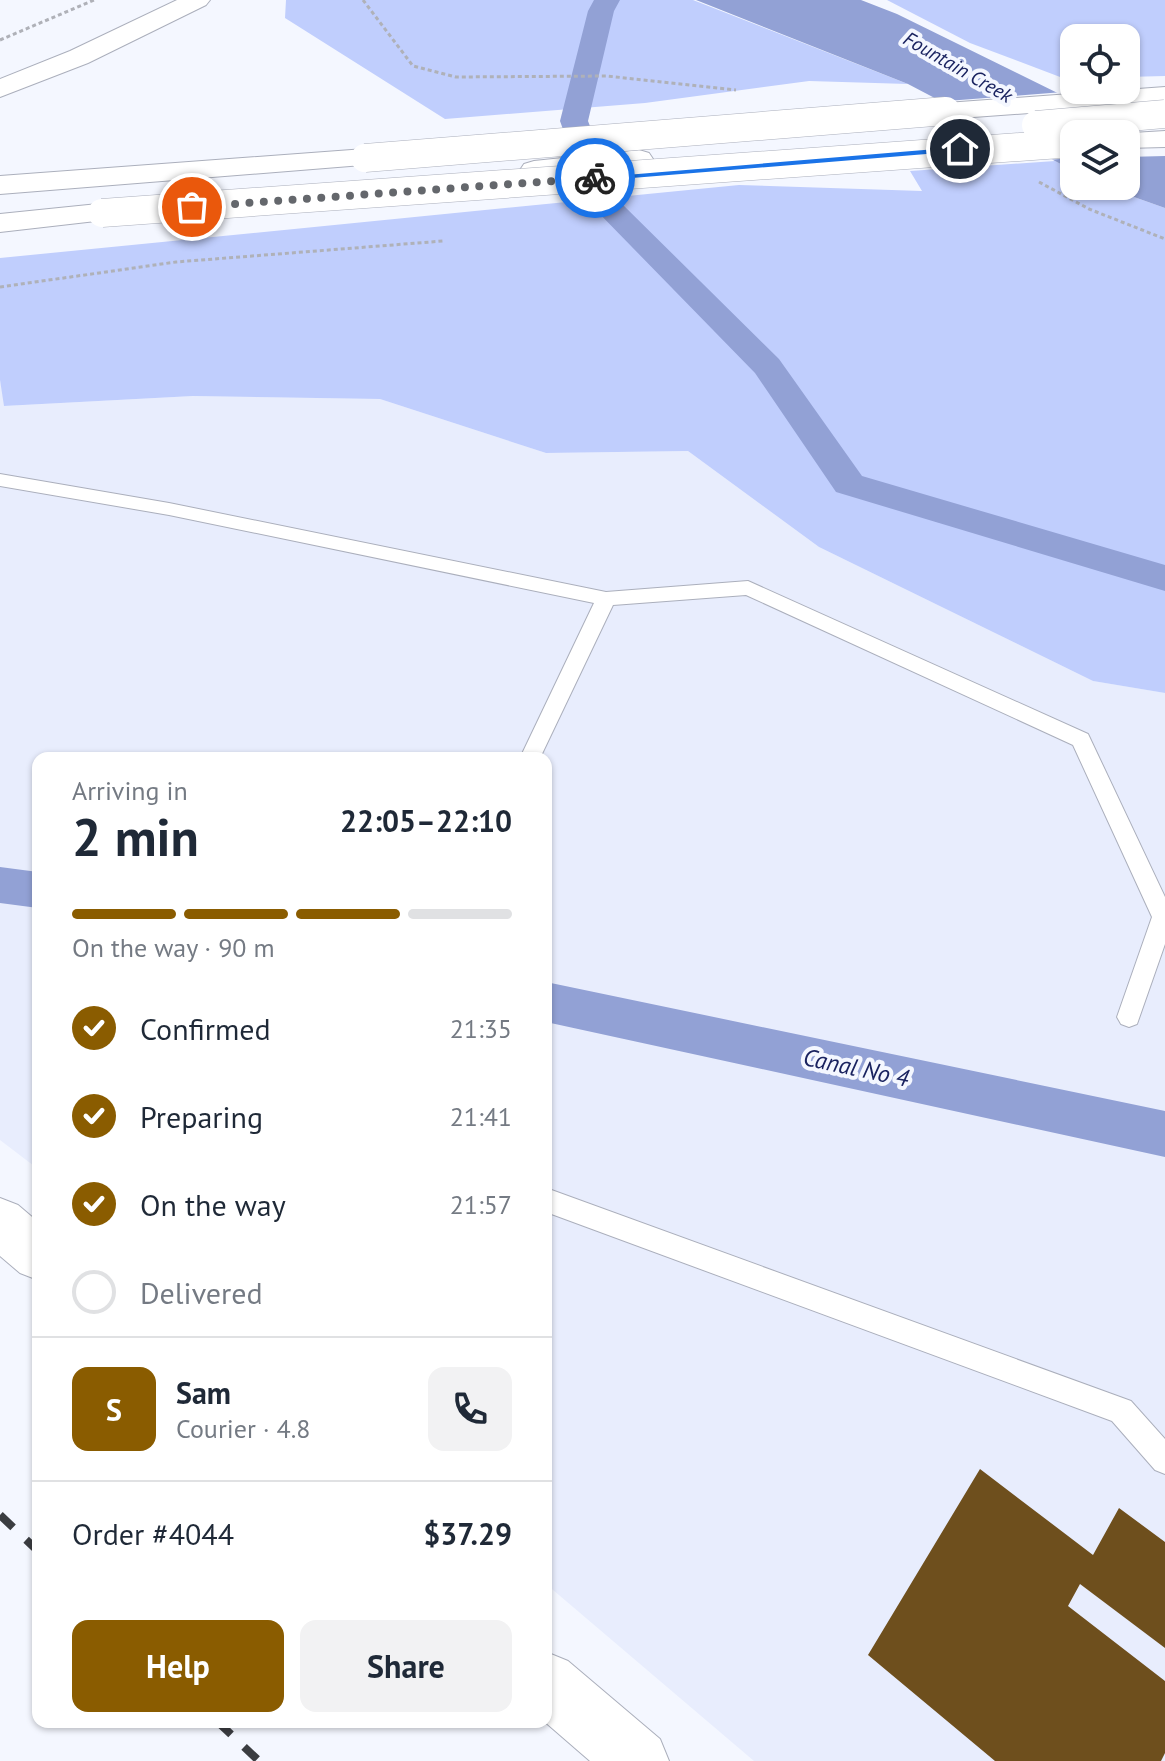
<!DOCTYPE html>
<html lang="en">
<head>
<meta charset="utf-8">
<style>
	:root { --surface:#fff; --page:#f2f2f3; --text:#1f2937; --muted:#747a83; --line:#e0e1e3; --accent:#8a5c00 }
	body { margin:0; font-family:"PT Sans",sans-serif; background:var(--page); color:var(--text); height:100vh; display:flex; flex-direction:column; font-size:30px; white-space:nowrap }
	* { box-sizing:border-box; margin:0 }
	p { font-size:26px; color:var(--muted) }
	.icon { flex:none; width:44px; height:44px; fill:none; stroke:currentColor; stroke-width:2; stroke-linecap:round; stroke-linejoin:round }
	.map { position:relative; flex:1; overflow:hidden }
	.drawer { position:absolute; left:32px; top:752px; width:520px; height:976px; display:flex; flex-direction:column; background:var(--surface); border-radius:16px; box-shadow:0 2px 6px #0004 }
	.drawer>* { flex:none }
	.fabs { position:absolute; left:1060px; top:24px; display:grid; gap:16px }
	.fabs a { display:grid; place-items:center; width:80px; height:80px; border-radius:16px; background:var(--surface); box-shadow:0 2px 6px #0004; font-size:40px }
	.pin { position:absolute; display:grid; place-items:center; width:68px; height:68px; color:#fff; margin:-34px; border:4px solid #fff; border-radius:50%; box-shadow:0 2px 8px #0007 }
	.courier { position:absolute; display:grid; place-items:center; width:80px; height:80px; margin:-40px; border:6px solid #1a73e8; border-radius:50%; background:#fff; color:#222; box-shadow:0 2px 10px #0007 }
	.headline em { font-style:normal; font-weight:800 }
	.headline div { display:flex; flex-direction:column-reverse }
	.headline { display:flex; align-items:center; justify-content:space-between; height:136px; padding:0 40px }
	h1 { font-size:52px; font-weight:800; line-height:60px }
	.bar { display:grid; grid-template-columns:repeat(4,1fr); gap:12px 8px; align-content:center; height:96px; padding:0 40px }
	.bar i { height:10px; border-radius:6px; background:var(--line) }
	.bar .current { background:var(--accent) }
	.bar p { grid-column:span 4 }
	.line { display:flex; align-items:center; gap:20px; padding:0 40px; border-top:2px solid var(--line) }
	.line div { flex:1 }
	.round { display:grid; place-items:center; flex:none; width:84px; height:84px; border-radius:16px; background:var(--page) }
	ol { padding:0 40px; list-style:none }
	li { display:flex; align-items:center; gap:24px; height:88px }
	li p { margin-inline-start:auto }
	li .icon { padding:8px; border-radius:50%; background:var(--accent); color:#fff; stroke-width:4 }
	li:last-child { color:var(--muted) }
	li i { width:44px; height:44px; border:4px solid var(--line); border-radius:50% }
	.primary-button { display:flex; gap:16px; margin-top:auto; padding:16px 40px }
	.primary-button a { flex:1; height:92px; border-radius:16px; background:var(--accent); color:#fff; font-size:32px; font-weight:800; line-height:92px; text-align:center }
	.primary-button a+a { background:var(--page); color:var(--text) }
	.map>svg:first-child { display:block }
</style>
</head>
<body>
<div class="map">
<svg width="1165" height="1761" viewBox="0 0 1165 1761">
	<rect width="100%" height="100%" fill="#f4f7ff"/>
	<!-- built -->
	<path fill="#e8edfd" d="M0,380L5,406L193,396L380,399L546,453L688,451L819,547L1093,681L1165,693V1761H754L546,1584V758H38V1169L0,1140Z"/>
	<!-- green -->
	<path fill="#c0cefd" d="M286,0H693L908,84L809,81L645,103L445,119L285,18Z
		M887,0H1165V76L1126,77V38H1074V79L1068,80L970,43Z
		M1055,161L1074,171V186H1103L1165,208V693L1093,681L819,547L688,451L546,453L380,399L193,396L4,406L0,380V258L739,185L922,191L910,171Z"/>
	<!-- water -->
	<path fill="#92a1d5" d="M696,0H861L897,14L1165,146V208L1103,186H1126V134H1074V171L908,84Z"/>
	<!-- pier -->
	<path fill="#f4f7ff" d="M1063,92L1165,142V156L1126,157V134H1074V158L1046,160L934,102Z"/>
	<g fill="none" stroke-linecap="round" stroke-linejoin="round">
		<!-- canal -->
		<path fill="#92a1d5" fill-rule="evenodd" d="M594,0H620L614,11L588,121L619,201L779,359L862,476L1165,565V591L836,492L755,373L590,204L560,121L588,11Z
			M0,867L38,872V908L0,903Z
			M546,982L1165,1111V1157L546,1022Z"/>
	</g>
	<!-- building -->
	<path fill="#6e4f1d" d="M980,1469L1093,1555L1119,1508L1165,1542V1648L1080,1584L1068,1606L1165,1681V1753L1161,1761H995L868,1655Z"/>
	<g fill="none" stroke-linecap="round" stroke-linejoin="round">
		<defs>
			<path id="lane" d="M0,474L169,503L606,592L748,581L1088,734L1165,897V944L1137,1024L1129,1027L1121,1024L1117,1017L1152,917L1073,745L746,595L613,605L540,758H520L594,603L169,515L0,486Z
				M546,1188L1131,1401L1165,1439V1474L1155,1470L1112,1421L546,1212Z"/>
			<path id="secondary" d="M0,1198L18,1205L38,1222V1280L20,1273L0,1256Z
				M546,1652L568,1661L660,1739L669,1761H590L545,1722Z"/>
			<path id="highway" d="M177,0H210L206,5L88,63L0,97V79L70,51Z
				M1165,87V103L946,119L936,117L932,111L936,105L946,103Z
				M1165,131V147L1126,148V134H1116Z
				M365,149L375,152L379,158L375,164L0,194V176Z
				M639,150L649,153L653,159L649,165L534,179L524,176L520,170L524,164L534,161Z
				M147,199L157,202L162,208L157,214L0,232V214Z"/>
		</defs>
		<!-- lane casing -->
		<use href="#lane" stroke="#abafbc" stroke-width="2"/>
		<!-- secondary casing -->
		<use href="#secondary" stroke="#abafbc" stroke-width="2"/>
		<!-- highway casing -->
		<use href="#highway" stroke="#abafbc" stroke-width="2"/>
		<!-- path -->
		<path stroke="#afb1b8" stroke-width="3" stroke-dasharray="4 3" stroke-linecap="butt" d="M363,0L413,66L456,77L607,76L736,90
			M0,40L94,0
			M1039,182L1089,209L1165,239
			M0,287L176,262L443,241"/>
		<!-- lane -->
		<use href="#lane" fill="#fff" fill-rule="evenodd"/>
		<!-- secondary -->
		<use href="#secondary" fill="#fff" fill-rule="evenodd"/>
		<!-- highway -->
		<use href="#highway" fill="#fff" fill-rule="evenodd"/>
		<!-- rail -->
		<path stroke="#3b3d41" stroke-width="8" stroke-dasharray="18 18" stroke-linecap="butt" d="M0,1515L38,1551
			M218,1722L259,1761"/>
		<defs>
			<path id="highway-bridge" d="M1036,125L1165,114
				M365,158L946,111
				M102,213L1074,143"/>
		</defs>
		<!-- highway-bridge casing -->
		<use href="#highway-bridge" stroke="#abafbc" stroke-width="29" stroke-linecap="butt"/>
		<!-- highway-bridge -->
		<use href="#highway-bridge" stroke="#fff" stroke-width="28"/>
	</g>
	<!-- route -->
	<path fill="#1a73e8" d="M960,147L963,151L595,181L590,178Z"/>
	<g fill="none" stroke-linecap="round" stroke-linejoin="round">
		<!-- done -->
		<path stroke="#64676c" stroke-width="8" stroke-dasharray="0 14.4" d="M192,207L595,178"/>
	</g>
	<g text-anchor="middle" stroke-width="8" stroke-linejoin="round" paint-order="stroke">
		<!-- far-water labels -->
		<g font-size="20" font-style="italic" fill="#1a2360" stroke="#f4f7ff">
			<text transform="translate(958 67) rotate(30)" y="7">Fountain Creek</text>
		</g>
		<!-- water labels -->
		<g font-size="24" font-style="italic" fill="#1a2360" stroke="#f4f7ff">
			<text transform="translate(856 1068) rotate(12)" y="8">Canal No 4</text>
		</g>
	</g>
</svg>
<div class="fabs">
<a><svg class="icon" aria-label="locate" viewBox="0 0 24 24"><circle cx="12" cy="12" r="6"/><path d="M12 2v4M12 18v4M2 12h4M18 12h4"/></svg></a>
<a><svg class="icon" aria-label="layers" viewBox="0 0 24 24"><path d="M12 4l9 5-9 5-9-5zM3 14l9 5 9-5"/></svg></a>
</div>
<div class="pin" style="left:192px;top:207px;background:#ea580c"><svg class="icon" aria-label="bag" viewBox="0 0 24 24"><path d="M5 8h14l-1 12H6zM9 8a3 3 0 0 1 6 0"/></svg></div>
<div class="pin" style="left:960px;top:149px;background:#1f2937"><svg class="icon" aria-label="home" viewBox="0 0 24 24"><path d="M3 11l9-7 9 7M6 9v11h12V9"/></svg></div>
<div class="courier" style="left:595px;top:178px"><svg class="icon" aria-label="bike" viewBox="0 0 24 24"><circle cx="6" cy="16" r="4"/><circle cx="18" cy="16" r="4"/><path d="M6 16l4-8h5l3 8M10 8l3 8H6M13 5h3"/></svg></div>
<section class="drawer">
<div class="headline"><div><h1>2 min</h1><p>Arriving in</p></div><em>22:05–22:10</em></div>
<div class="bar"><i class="current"></i><i class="current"></i><i class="current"></i><i></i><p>On the way · 90 m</p></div>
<ol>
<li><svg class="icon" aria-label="check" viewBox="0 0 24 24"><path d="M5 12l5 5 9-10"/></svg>Confirmed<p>21:35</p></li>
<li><svg class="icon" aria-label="check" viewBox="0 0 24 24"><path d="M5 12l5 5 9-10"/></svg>Preparing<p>21:41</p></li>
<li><svg class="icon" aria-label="check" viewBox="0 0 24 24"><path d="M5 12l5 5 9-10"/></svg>On the way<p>21:57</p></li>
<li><i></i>Delivered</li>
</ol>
<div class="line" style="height:144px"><b class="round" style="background:var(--accent);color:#fff">S</b><div><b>Sam</b><p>Courier · 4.8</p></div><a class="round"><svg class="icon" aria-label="phone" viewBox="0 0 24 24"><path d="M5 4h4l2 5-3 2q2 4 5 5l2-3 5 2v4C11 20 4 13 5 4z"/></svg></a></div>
<div class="line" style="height:104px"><div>Order #4044</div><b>$37.29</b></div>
<div class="primary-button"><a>Help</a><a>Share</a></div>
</section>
</div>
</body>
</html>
